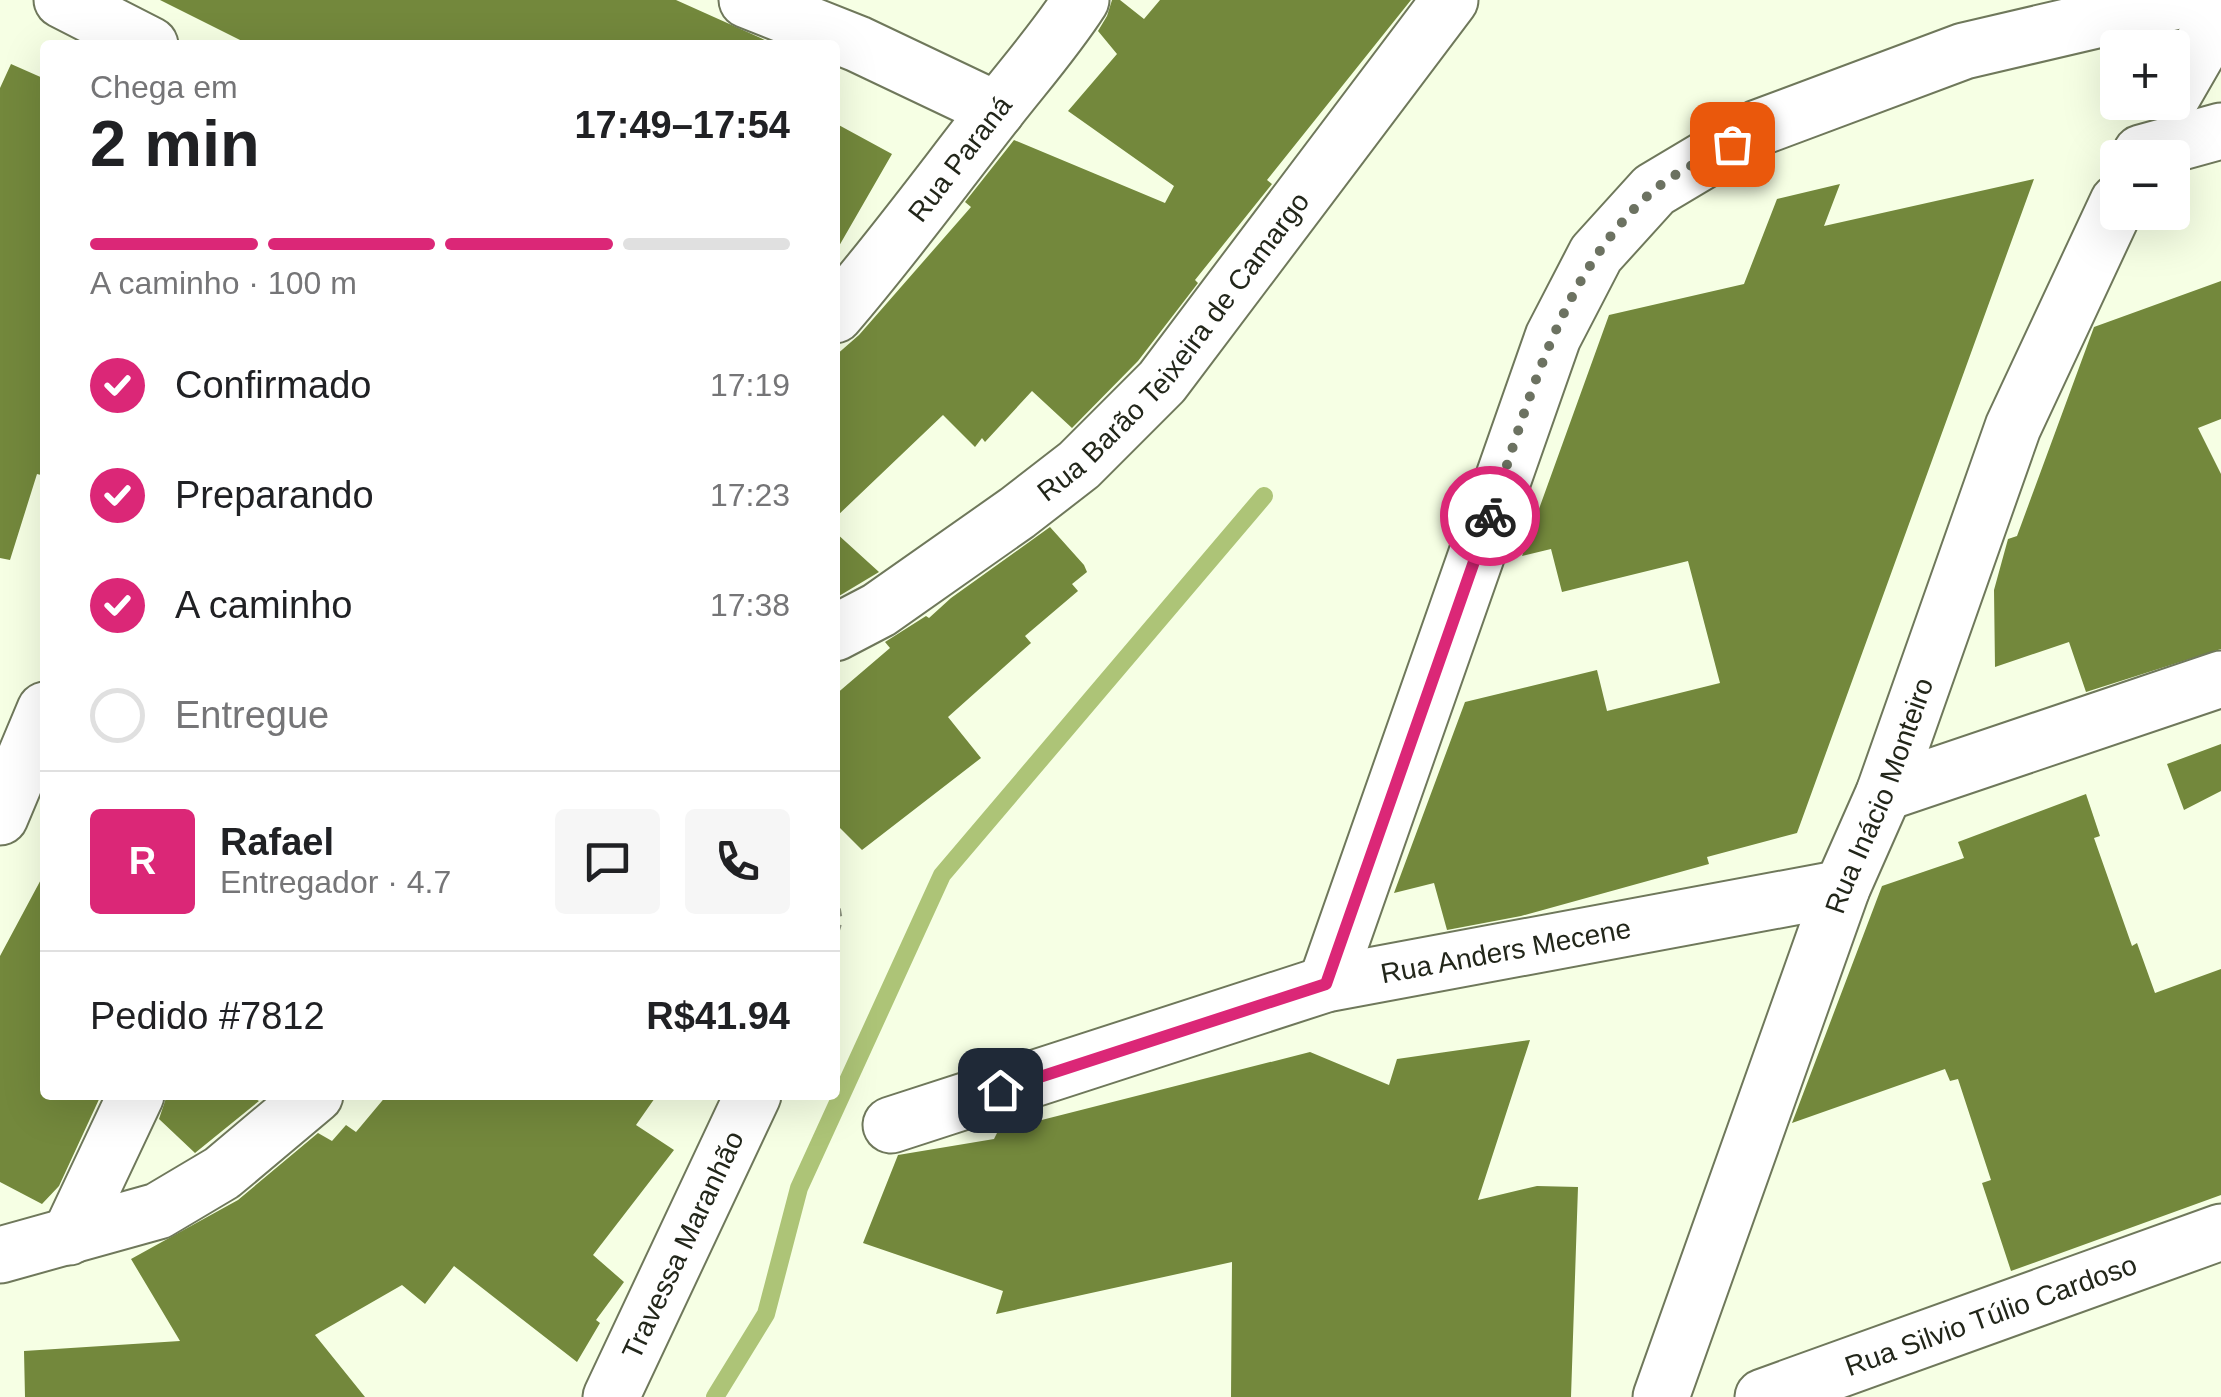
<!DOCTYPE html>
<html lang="pt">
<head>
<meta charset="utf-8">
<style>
	:root { --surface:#fff; --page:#f6f6f6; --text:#202124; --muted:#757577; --line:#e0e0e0; --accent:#db2777 }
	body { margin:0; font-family:Helvetica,sans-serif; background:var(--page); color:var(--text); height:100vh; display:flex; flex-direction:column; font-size:38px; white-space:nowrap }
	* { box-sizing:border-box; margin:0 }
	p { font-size:32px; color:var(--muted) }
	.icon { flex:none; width:55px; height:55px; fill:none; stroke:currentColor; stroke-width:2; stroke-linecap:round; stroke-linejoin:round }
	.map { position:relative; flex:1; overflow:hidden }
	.panel { position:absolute; left:40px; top:40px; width:800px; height:1060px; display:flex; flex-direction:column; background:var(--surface); border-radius:10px; box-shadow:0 10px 40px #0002 }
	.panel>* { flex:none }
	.tools { position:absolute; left:2100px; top:30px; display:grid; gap:20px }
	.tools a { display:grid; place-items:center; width:90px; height:90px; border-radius:10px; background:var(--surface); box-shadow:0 10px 40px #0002; font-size:50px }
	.pin { position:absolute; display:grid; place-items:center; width:85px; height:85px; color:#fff; margin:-42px; border-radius:20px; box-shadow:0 5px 15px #0006 }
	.courier { position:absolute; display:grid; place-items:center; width:100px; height:100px; margin:-50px; border:8px solid #db2777; border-radius:50%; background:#fff; color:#222; box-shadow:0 2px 12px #0007 }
	.headline em { font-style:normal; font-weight:800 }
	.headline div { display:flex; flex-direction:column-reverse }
	.headline { display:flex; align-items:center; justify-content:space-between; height:170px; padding:0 50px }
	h1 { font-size:65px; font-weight:800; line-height:75px }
	.bar { display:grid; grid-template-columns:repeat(4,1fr); gap:15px 10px; align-content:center; height:120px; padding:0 50px }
	.bar i { height:12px; border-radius:8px; background:var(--line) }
	.bar .on { background:var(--accent) }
	.bar p { grid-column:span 4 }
	.line { display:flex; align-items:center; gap:25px; padding:0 50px; border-top:2px solid var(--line) }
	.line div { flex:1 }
	.round { display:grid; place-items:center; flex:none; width:105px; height:105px; border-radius:10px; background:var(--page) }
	ol { padding:0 50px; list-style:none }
	li { display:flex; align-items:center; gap:30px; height:110px }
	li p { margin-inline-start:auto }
	li .icon { padding:10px; border-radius:50%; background:var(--accent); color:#fff; stroke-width:4 }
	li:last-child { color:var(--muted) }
	li i { width:55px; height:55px; border:5px solid var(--line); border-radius:50% }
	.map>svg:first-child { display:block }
</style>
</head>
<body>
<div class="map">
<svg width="2221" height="1397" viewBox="0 0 2221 1397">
	<rect width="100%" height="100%" fill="#f6ffe4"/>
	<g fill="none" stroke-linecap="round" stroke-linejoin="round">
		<!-- stream -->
		<path stroke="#adc477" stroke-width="18" d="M715,1397L766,1314L799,1188L942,875L1264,496"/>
	</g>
	<!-- building -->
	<path fill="#73883c" d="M160,0H676L776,45H250Z
		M1112,0H1120L1144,19L1160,0H1411L1267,180L1272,184L1195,280L1198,283L1138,361L1072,428L1032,391L985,442L982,438L975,447L943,415L835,518V356L859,335L971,207L965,202L1014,140L1165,203L1174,186L1068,111L1117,54L1098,31L1107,16Z
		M11,64L45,79V476L37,474L10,560L0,558V88Z
		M835,123L892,154L835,253Z
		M2034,179L1797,833L1707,857L1709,864L1521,916L1447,930L1434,883L1394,893L1465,702L1597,670L1607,711L1720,683L1688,561L1562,592L1551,549L1522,556L1609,315L1744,284L1777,199L1840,184L1824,226Z
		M2221,281V419L2198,428L2221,474V649L2086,692L2069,642L1995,667L1994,590L2008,539L2017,536L2094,327Z
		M1050,527L1084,565L1087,572L1072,584L1078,591L1025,636L1031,643L948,717L981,758L862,850L835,823V695L890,648L885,642L926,616L929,618L951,598Z
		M835,532L879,572L839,596L835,592Z
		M2221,744V791L2184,810L2167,764Z
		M2086,794L2100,836L2094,838L2132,946L2137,943L2155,993L2221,969V1195L2011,1271L1982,1183L1991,1180L1958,1079L1950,1081L1945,1069L1792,1123L1882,886L1964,858L1958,842Z
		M45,872V1095H101L59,1186L42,1204L0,1182V956Z
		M1530,1040L1478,1200L1537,1186L1578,1187L1571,1397H1231L1232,1262L996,1314L1003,1291L863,1243L898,1155L994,1139L998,1131L1310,1052L1389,1085L1397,1059Z
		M167,1095H249L259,1101L195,1153L159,1119Z
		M387,1095H657L636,1125L674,1150L593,1255L624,1282L596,1320L600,1323L577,1362L454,1266L425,1304L402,1285L315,1335L365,1397H25L24,1351L180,1341L131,1259L238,1200L318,1133L332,1141L346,1125L356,1132Z"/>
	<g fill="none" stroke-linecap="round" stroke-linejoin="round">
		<defs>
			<g id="minor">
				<path d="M62,0L150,45"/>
				<path d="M747,0L858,44L997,110"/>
				<path d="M2172,97L2221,12"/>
				<path d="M2141,153L2221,131"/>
				<path id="s1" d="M835,315C892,249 943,179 997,110C1026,73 1056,39 1081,0"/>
				<path id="s2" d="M835,633L879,610L1017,513L1079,465L1162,382L1450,0"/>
				<path d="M1884,793L2221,679"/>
				<path d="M0,817L45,710"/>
				<path d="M1326,984L1553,337L1596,254L1654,190L1758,128L1964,51L2182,0"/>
				<path id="s3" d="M891,1125L1326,984L1842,888"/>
				<path d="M69,1237L136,1095"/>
				<path d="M0,1255L158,1211L222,1173L315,1095"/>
				<path id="s4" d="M611,1397L753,1095"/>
				<path id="s5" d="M1661,1397L1842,888L1884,793L2013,427L2118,202"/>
				<path id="s6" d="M1763,1397L2221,1232"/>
			</g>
		</defs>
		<!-- minor casing -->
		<use href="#minor" stroke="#6f785b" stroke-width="59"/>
		<!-- path -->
		<path stroke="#8f9682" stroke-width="6" stroke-dasharray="8 8" stroke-linecap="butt" d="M835,893L840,921L835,936"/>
		<!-- minor -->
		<use href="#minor" stroke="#fff" stroke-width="55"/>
	</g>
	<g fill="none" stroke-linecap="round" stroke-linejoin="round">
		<!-- done -->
		<path stroke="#6c7261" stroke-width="10" stroke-dasharray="0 18" d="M1490,516C1529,403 1559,273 1653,191C1675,172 1707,158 1732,144"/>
		<!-- route -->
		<path stroke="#db2777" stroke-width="12" d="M1000,1090L1326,984L1490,516"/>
	</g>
	<g text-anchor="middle" stroke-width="8" stroke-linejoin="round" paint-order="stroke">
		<!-- street labels -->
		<g font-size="28" fill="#22261a" stroke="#fff">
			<text dy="10" stroke="none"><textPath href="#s1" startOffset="200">Rua Paraná</textPath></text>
			<text dy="10" stroke="none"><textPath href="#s2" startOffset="448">Rua Barão Teixeira de Camargo</textPath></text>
			<text dy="10" stroke="none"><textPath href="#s5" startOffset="640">Rua Inácio Monteiro</textPath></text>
			<text dy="10" stroke="none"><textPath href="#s3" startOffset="640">Rua Anders Mecene</textPath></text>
			<text dy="10" stroke="none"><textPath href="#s4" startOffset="168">Travessa Maranhão</textPath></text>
			<text dy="10" stroke="none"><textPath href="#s6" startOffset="242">Rua Silvio Túlio Cardoso</textPath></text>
		</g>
	</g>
</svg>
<div class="tools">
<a>+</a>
<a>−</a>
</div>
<div class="pin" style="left:1732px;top:144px;background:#ea580c"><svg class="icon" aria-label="bag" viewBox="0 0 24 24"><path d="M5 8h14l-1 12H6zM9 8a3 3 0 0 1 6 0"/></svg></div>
<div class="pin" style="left:1000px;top:1090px;background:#1f2937"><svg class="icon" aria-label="home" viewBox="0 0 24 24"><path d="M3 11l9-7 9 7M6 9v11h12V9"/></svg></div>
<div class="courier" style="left:1490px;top:516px"><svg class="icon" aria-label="bike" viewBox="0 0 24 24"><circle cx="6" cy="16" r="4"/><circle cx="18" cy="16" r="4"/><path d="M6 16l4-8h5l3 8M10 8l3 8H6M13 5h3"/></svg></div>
<section class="panel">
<div class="headline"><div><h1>2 min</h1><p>Chega em</p></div><em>17:49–17:54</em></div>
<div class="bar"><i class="on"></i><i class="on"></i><i class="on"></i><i></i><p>A caminho · 100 m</p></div>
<ol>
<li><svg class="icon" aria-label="check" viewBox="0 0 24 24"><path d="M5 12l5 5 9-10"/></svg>Confirmado<p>17:19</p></li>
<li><svg class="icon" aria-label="check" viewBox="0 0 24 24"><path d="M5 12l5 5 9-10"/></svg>Preparando<p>17:23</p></li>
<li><svg class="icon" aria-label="check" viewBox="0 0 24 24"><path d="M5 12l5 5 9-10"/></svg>A caminho<p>17:38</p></li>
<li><i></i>Entregue</li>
</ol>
<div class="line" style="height:180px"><b class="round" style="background:var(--accent);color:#fff">R</b><div><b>Rafael</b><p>Entregador · 4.7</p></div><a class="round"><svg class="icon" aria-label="chat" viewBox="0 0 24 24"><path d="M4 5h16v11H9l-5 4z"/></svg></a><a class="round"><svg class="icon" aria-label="phone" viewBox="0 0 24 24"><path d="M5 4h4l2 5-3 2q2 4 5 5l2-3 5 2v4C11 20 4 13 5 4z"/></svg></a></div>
<div class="line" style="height:130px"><div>Pedido #7812</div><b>R$41.94</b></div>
</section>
</div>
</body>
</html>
